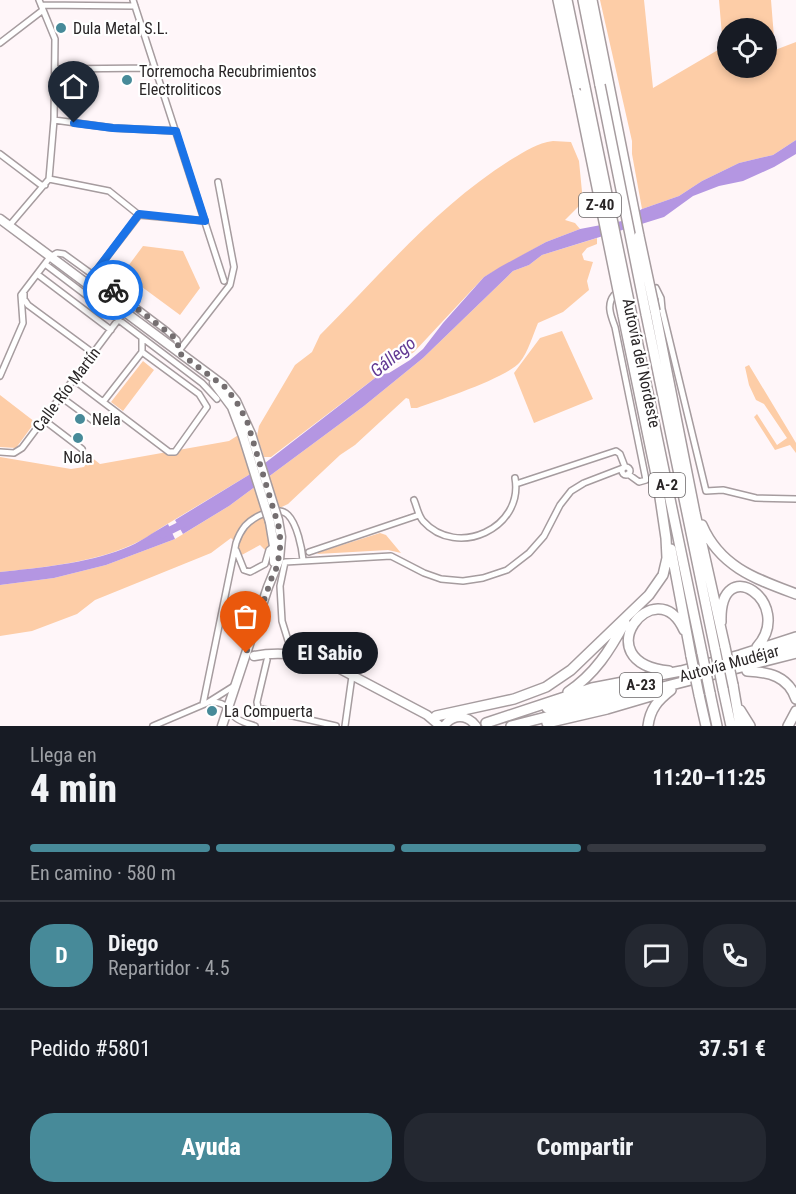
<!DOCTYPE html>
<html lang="es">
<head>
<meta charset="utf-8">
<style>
	:root { --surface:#171b24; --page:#242831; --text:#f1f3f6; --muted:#9ea1a6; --line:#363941; --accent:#478a99 }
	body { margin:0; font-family:"Roboto Condensed",sans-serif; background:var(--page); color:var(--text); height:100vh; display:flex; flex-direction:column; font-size:22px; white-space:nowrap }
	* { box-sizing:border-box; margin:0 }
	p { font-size:20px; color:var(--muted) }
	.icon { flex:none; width:33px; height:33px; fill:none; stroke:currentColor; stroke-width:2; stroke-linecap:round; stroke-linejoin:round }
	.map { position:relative; height:726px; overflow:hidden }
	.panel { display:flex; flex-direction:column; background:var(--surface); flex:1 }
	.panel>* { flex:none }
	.tools { position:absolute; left:717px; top:18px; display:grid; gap:12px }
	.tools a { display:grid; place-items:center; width:60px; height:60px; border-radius:50%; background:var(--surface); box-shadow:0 3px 9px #0003; font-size:30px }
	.pin { position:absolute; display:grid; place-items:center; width:51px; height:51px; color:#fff; margin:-62px -26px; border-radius:50% 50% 50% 0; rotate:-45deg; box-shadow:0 0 6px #0007 }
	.pin .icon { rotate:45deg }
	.courier { position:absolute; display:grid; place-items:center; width:60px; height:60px; margin:-30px; border:4px solid #1a73e8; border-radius:50%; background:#fff; color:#222; box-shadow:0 2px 8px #0007 }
	.bubble { position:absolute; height:42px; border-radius:21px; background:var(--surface); box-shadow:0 3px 9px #0003; font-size:20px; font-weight:800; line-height:42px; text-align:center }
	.headline em { font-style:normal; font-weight:800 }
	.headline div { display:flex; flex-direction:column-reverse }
	.headline { display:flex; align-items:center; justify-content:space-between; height:102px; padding:0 30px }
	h1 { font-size:39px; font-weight:800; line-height:45px }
	.bar { display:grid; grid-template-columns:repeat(4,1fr); gap:9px 6px; align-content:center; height:72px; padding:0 30px }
	.bar i { height:8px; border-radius:4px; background:var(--line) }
	.bar .active { background:var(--accent) }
	.bar p { grid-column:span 4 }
	.line { display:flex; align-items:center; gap:15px; padding:0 30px; border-top:2px solid var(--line) }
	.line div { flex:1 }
	.round { display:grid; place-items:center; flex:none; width:63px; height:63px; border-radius:24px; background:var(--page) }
	.primary-button { display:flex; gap:12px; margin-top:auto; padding:12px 30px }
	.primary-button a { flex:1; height:69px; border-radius:24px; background:var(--accent); color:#fff; font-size:24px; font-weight:800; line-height:69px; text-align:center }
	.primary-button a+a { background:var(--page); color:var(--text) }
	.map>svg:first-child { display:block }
</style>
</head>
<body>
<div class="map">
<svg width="796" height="726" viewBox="0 0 796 726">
	<rect width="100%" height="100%" fill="#fff6f9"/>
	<!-- green -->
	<path fill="#fdcda7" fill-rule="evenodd" d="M600,0H644L653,88L723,47L719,0H771L775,50L796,42V140L773,155L739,163L702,181L679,196L642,209L632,154V141ZM728,28H766V68H728Z
		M553,141L571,142L579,161L583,202L565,220L575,223L580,229L546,242L484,277L414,352L379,375L271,457H264L257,436L259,426L295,365L312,352L320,335C381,274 438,205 512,159C526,151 537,143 553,141Z
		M597,238V244L587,248L582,254L584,260L593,262L587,281L589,290L563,312L538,323C533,335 528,352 520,362C507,378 439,400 417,408H411L409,399L406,398L355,445L340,455L288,504L265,515L271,540L268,553L260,545L238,557L236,543L231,538L211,553L95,600L77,614L32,631L0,636V585L54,578L106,565L175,539L229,506L364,406L423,358L513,271L529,265L542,255Z
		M143,246L183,251L200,288L180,315L123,273Z
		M562,331L593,399L534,423L514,373L540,338Z
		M143,361L154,370L123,411L111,402Z
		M749,365L796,443V453L790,445L775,450L754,417L757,414L777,445L787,438L764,404L756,400L749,385L745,367Z
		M0,395L35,422L16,448L0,447Z
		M240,434L252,473L159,529C119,560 50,567 0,572V457L71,469L84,467L91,457L100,464L229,441Z
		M380,533L386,535L401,553L388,550L317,554L320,552Z"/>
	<!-- water -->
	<path fill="#b496e2" d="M796,140V154L774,167L743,181L719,186L693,196L664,217L542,255L529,265L513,271L423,358L364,406L229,506L183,534L175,520L252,473L379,375L389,373L410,360L423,349L443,323L484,277L500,267L546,242L580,229L622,221L642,209L679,196L702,181L739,163L773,155Z
		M168,524L175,539L106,565L54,578L0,585V572C38,568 88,563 123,549C140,543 153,532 168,524Z"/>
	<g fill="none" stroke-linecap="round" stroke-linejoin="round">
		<!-- river -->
		<path stroke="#b496e2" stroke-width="8" d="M163,534L187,522"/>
		<defs>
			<path id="minor" d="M39,0L55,39L54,120L49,179
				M133,0L224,281
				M41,5L135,6
				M0,43L43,10
				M55,69L155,68
				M54,120L113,128L176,131
				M0,154L41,185H45
				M49,179L109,191L139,215L205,221
				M9,226L49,179
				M45,264L202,383L217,399
				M37,274L111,330
				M93,275L139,215
				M656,288L661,298L662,309L706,491L723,490L756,498L796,499
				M24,293V299L28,305L93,353
				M614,295C606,305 611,316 615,327L646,480L639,482L628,474
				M178,352L230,285L234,267L218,182
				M0,376L23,323L21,295L50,257L57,253L64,254L93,275L167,331L177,340L178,352
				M74,380L169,452H175L207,407L199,394L142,352
				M61,397L95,422
				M103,402L142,352V338
				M44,420L82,449
				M0,452L14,453L22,448L124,312
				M622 471a4 4 0 1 1 8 0a4 4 0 1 1-8 0Z
				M516,484L616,451L620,454L625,467
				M414,500C417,507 418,515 423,521C457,559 524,528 515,478
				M236,550L244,570L250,572L265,564L269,550L274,546
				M309,552L419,515
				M267,660L257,702L258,708L336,726
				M294,660L282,621L280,586L285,562L391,556L424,573L441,579L463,581L483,578L507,570L529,553L544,536L560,505L571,491L584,483L623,468
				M212,702C229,703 225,709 236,718C241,722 249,724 255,726
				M203,704L236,543C238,537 241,531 245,526C253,517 277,504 288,515C297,524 302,548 303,560
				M153,726L207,703L234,686
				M345,726L352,676"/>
			<path id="primary" d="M0,219L223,385L236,401L251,434
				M214,383L232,407L243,436
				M270,522L274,546V562
				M254,656C274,652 301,654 321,659L427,715L440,726
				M222,726L268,587L279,560L281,537L278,520
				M444,726C453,714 467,714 476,726"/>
			<path id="motorway" d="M558,0L578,94
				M567,0L585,87
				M583,0L600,85
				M592,0L639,236
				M655,311L695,513L725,647
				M646,314L715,649
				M623,315L659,489
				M632,316L702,653
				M702,525C720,567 756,579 796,594
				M671,549L691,656
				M721,622C719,550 796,603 757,647
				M759,656L796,645
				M669,671C583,662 656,568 684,630
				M747,671C769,672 788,676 796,699
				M733,685L740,726
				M723,689L731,726
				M568,692C595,674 610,650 625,622
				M710,693L717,726
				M699,695L706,726
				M547,708L653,683
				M740,710L750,726
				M436,716L514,699L546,687L571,670L649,595L663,575L667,558L666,538L658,484
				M486,723L592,688L681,671L740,655L796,637
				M547,723L607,709L658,694
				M511,726L796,653
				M648,726C650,709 658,700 671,690
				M788,726L796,711"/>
		</defs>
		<!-- minor casing -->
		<use href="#minor" stroke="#a69c9f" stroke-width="8"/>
		<!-- primary casing -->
		<use href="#primary" stroke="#a69c9f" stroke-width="11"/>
		<!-- motorway casing -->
		<use href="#motorway" stroke="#a69c9f" stroke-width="12"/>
		<!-- minor -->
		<use href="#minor" stroke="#fff" stroke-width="5"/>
		<!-- primary -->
		<use href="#primary" stroke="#fff" stroke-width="8"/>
		<!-- motorway -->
		<use href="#motorway" stroke="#fff" stroke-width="9"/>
		<defs>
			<path id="primary-bridge" d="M251,434L278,520
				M243,436L270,522"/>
			<path id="motorway-bridge" d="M600,85L646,314
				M585,87L632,316
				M578,94L623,315
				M639,236L655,311
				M725,647L733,685
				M715,649L723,689
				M702,653L710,693
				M691,656L699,695"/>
		</defs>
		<!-- primary-bridge casing -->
		<use href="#primary-bridge" stroke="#a69c9f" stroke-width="11" stroke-linecap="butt"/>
		<!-- motorway-bridge casing -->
		<use href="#motorway-bridge" stroke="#a69c9f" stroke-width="12" stroke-linecap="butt"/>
		<!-- primary-bridge -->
		<use href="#primary-bridge" stroke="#fff" stroke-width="8"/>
		<!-- motorway-bridge -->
		<use href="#motorway-bridge" stroke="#fff" stroke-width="9"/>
	</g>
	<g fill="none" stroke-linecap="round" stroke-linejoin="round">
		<!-- done -->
		<path stroke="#746e70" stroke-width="6" stroke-dasharray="0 10.8" d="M113,290L174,337L178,343V352L225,387L236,401L247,421L280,531V552L276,569L272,577L246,653"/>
		<!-- route -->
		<path stroke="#1a73e8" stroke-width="8" d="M74,123L113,128L176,131L205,221L139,214L93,275L113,290"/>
	</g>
	<!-- markers -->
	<g fill="#478a99" stroke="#fff" stroke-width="2">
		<circle cx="61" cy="28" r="6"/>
		<circle cx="127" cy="80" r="6"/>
		<circle cx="80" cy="419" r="6"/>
		<circle cx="78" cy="438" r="6"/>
		<circle cx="212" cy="711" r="6"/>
	</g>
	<g text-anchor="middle" stroke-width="4.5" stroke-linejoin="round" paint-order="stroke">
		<!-- shield labels -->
		<g fill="#fff" stroke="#696667" stroke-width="1.5">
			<rect x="579" y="193" width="42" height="24" rx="4.5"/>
			<rect x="649" y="473" width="36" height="24" rx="4.5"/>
			<rect x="620" y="673" width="42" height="24" rx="4.5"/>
		</g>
		<g font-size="15" font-weight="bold" fill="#292526">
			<text x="600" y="210">Z-40</text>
			<text x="667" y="490">A-2</text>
			<text x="641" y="690">A-23</text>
		</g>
		<!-- poi labels -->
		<g font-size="16" fill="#292526" stroke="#fff" text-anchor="start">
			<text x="73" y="34">Dula Metal S.L.</text>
			<text x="139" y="77">Torremocha Recubrimientos<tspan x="139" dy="18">Electroliticos</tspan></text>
			<text x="92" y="425">Nela</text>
			<text x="78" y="463" text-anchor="middle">Nola</text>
			<text x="224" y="717">La Compuerta</text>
		</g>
		<!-- street labels -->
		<g font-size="16" fill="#292526" stroke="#fff">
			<text transform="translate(642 363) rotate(78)" y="6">Autovía del Nordeste</text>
			<text transform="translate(66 389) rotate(-53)" y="6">Calle Río Martín</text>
			<text transform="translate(729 663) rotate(-15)" y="6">Autovía Mudéjar</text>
		</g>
		<!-- water labels -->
		<g font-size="18" font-style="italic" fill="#633a94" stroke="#fff">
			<text transform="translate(393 357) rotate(-39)" y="6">Gállego</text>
		</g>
	</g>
</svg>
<div class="tools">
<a><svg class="icon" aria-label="locate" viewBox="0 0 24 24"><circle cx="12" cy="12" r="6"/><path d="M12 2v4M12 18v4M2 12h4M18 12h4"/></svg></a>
</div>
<div class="pin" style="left:246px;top:653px;background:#ea580c"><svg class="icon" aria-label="bag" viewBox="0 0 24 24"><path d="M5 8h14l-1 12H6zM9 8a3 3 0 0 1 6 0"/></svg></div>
<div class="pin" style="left:74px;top:123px;background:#1f2937"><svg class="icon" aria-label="home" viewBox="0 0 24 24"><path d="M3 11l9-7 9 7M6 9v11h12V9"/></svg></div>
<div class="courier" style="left:113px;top:290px"><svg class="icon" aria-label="bike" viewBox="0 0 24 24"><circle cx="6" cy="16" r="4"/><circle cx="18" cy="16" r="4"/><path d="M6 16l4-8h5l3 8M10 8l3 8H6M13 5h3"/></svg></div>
<div class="bubble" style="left:282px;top:632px;width:96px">El Sabio</div>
</div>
<section class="panel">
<div class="headline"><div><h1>4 min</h1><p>Llega en</p></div><em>11:20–11:25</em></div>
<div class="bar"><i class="active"></i><i class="active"></i><i class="active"></i><i></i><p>En camino · 580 m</p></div>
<div class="line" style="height:108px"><b class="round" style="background:var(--accent);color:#fff">D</b><div><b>Diego</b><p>Repartidor · 4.5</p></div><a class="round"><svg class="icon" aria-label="chat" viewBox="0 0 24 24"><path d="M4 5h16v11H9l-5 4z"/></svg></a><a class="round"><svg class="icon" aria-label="phone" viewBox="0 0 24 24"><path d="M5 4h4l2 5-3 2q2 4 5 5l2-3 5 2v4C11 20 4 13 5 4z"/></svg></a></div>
<div class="line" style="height:78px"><div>Pedido #5801</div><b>37.51 €</b></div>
<div class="primary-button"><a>Ayuda</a><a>Compartir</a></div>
</section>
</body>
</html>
